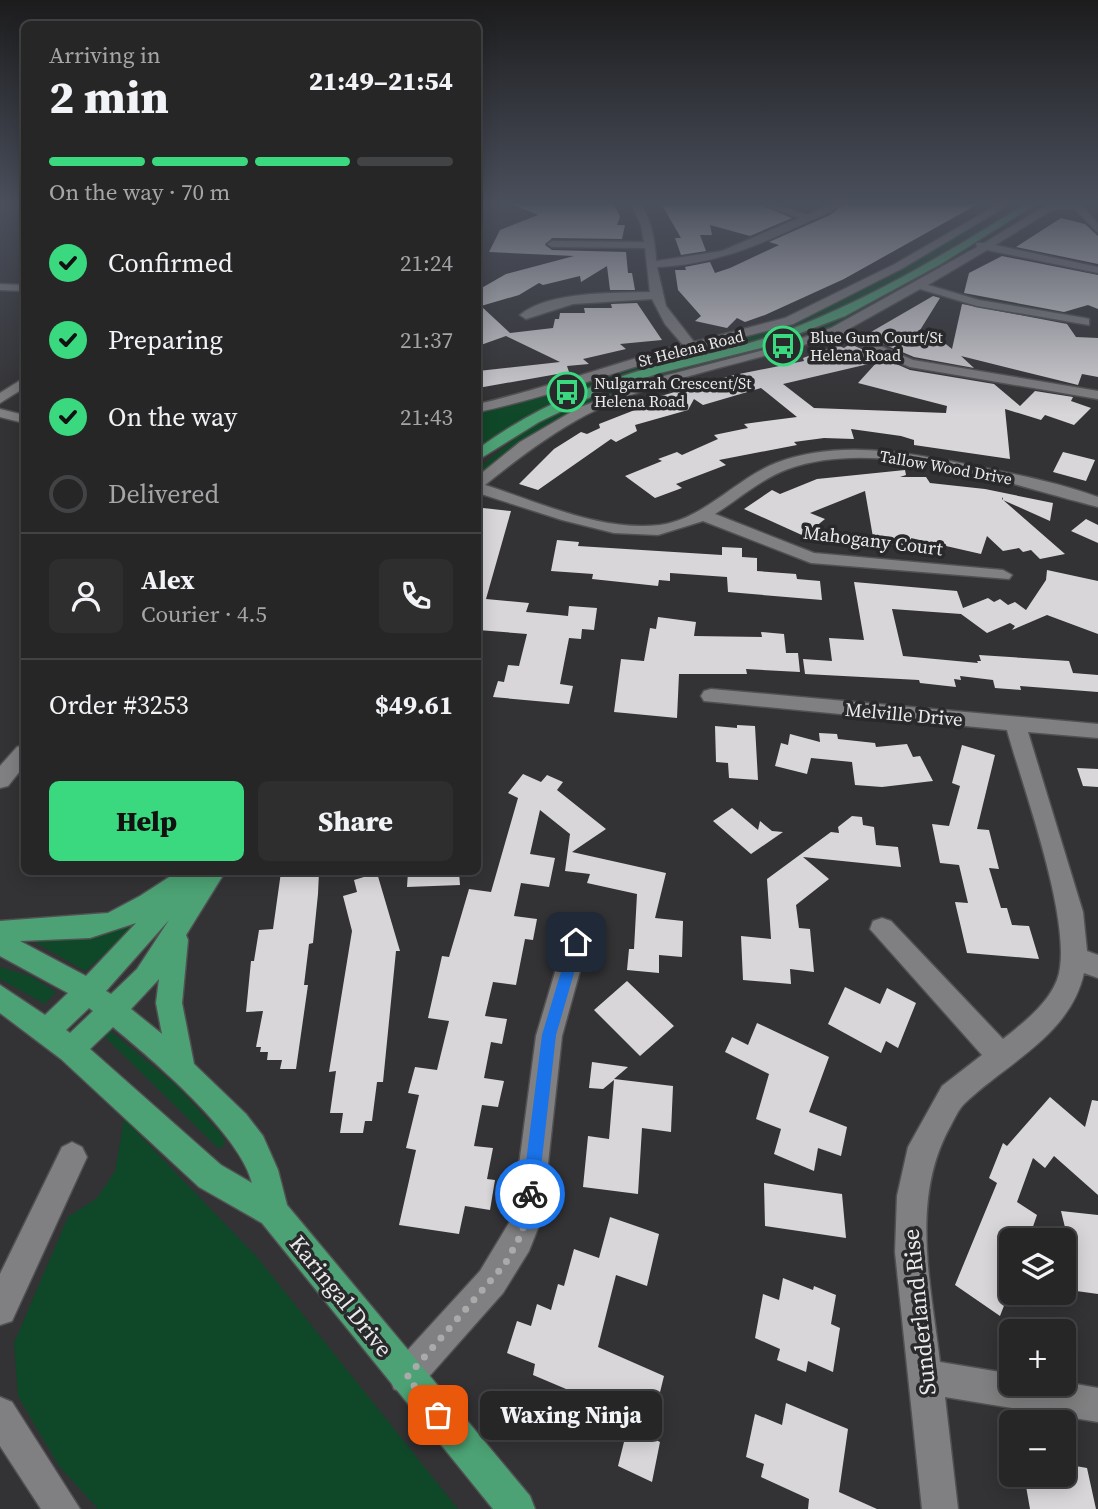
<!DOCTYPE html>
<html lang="en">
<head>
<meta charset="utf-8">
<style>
	:root { --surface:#262627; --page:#2e2e2f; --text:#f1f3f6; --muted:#a4a5a7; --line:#424344; --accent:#3ad87f }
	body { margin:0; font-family:"Source Serif 4",serif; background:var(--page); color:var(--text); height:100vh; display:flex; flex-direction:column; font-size:26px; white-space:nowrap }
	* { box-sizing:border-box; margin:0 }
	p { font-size:23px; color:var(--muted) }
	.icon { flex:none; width:38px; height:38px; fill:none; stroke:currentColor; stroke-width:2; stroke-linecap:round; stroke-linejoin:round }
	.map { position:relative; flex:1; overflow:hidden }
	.details { position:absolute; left:21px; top:21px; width:460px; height:854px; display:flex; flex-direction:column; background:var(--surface); border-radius:10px; box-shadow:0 4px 18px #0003,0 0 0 2px var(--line) }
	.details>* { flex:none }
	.tools { position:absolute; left:999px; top:1228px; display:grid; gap:14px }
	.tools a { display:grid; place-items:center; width:77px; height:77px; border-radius:10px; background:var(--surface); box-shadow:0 4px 18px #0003,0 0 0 2px var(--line); font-size:35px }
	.pin { position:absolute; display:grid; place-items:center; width:60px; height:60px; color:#fff; margin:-30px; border-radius:14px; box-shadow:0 4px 10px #0006 }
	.courier { position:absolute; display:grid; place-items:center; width:70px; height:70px; margin:-35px; border:5px solid #1a73e8; border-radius:50%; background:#fff; color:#222; box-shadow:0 2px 9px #0007 }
	.bubble { position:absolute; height:49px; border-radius:10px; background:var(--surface); box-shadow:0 4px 18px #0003,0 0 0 2px var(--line); font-size:23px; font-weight:800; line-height:49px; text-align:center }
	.overview em { font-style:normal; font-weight:800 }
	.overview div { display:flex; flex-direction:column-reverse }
	.overview { display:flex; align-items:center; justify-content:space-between; height:119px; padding:0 28px }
	h1 { font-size:46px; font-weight:800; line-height:52px }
	.bar { display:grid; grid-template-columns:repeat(4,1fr); gap:10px 7px; align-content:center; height:84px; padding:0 28px }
	.bar i { height:9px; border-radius:5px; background:var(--line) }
	.bar .on { background:var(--accent) }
	.bar p { grid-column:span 4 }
	.line { display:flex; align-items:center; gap:18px; padding:0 28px; border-top:2px solid var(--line) }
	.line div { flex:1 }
	.round { display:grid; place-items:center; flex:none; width:74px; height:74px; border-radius:10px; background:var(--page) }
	ol { padding:0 28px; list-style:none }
	li { display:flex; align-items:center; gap:21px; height:77px }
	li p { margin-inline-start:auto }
	li .icon { padding:7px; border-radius:50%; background:var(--accent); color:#111; stroke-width:4 }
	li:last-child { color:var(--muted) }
	li i { width:38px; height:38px; border:4px solid var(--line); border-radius:50% }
	.button { display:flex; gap:14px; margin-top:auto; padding:14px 28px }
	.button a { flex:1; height:80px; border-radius:10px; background:var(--accent); color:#111; font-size:28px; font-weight:800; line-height:80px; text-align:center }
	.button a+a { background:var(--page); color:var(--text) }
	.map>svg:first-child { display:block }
</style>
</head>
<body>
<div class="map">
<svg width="1098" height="1509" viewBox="0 0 1098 1509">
	<rect width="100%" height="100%" fill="#333234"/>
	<!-- green -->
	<path fill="#0f4828" d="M1000,214L888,286L841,309L752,341L716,351L708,348L816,313Z
		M964,249H974L824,332L616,394L485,471L478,469L523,432L584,401L661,374L790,342L878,300Z
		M674,354L680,356L675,361L561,396L478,447V411L555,394Z
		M145,914L133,931L85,971L31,940Z
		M0,967L30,976L56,992L45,1004L0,979Z
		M108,1029L176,1085L221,1134L225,1142L222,1147L218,1148L104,1036Z
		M124,1119L257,1257L458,1509H98L59,1466L18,1396L14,1343L68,1217L97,1198L115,1171Z"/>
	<!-- building -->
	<path fill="#d8d6d9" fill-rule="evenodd" d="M511,204H614L620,217L617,225H625L622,239L552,238L545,245L552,250L626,252L628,273H632L635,290H610L607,266L581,282L580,276L543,285L539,283L519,295L481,306L510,333L553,328L555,319H559L560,313H585L584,308H612L611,304L637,303L662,340L620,344L626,349L583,359L589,364L567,366L569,372L478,388V371L560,362L506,336L478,346V290L506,274L574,256L489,252L500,230L538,215Z
		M699,204H758L792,218L750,236L710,225L712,235H700L706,251L681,255L675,238H681L662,205Z
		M844,204H978L844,279L765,315L745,322L737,318L727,328L695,321L701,316L678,290L675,270H686L685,267L710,262L715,273L730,268L779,245L769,242L830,215Z
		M1061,218L1085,224L1098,236V264L1016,247Z
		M1002,256L1098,275V309L1088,305L1064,312L964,293L969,273Z
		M933,296L940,298L917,335L942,341L952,349L962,304L1067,324L1076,337L1098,338V377L1082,374L1078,385L961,356L974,368L914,357L864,336Z
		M850,344L910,370L994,384L1020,406L1035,391L1073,397L1071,401L1091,408L1074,425L1045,415L1041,420L1005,409L1010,459L914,445V440L901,436L851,429L854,439L824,438L794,442L797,445L719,460L726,465L676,484L682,488L655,498L625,476L662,461L658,459L677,452L682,455L718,439L714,435L748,428L744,424L797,417L761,388L703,405L694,399L688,410L635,425L637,431L616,442L611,439L538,490L519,484L554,449L581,432L587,434L600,428L599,424L650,404L654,398L734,375L804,361L803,358L837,345L844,348ZM877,362L858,383L947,406L946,413L814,408L783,384Z
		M1063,452L1095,460L1086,481L1053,472Z
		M905,470L906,475L900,477H926L930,483L985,489L1053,503L1050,521L1003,500V497L1002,499L1065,554L1040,559L1031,550L1023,552L1019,548L1003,551L987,536L981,554L911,538L913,546L874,543L865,491L810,513L825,519L804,536L744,509L772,490L780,494L817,479Z
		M483,508L511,511L486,599L529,603L526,612L559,615L568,616L569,606L597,608L594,630L582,629L581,639L569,638L560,684L573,686L569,704L493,697L498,681L504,682L508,665L519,666L527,634L478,630V522Z
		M1086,519L1098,525V543L1071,531Z
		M557,540L579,542L578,546L722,555V547L742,548V557L757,558V571L796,574L797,579L820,581L822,600L728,592L727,577L670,573V581L659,580L658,586L592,579L593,574L551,571Z
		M1047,570L1098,581V634L1047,615L1012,630L1015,626L1010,623L987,633L961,614L892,609L903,656L978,663L977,661H981L979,655L1069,661L1073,673L1098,675V692L1020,686L1021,690L995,688L993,680L960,676L961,680L954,679L956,687L920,683L919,680L805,674L803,659L832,661L829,638L864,640L854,582L957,591L963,608L988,598L994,602L1000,599L1008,605L1015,602L1026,610L1046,580Z
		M658,617L696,622L694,636L762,637L761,632L784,634L786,653H798L800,672L746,669L747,674H679L677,718L614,712L621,659L644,661L650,628L656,629Z
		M737,725L755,726L758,780L729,778L728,763L716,762L715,726L737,728Z
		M819,733L837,734L838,739L875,743L876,747L907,744L913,757L920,756L933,781L882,787L855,785L852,762L811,758L807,774L775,766L781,743L788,745L790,734L820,742Z
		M962,745L995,755L977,829L989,830L999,869L989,868L1001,908H1007L1012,925L1029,926L1039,959L967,953L955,902L968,903L959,865L940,863L932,824L949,826L960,786L952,783Z
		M1077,768L1098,769V787L1083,786Z
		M523,774L541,782L547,775L563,782L557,790L606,829L572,852L666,873L655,918L683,921L682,957L659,955V973L627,970L629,949H634L637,894L587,883L590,874L565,871L570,834L540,810L530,854L555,858L549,887L521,883L514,916L537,919L533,940L525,939L516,985L493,982L485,1016L507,1019L502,1044L491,1042L484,1078L504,1081L498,1107L482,1105L474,1146L493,1148L487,1179L495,1180L490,1210L465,1206L459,1234L399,1225L416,1150L406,1148L419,1095L408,1093L415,1067L437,1070L449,1021L428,1018L442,956L449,957L469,889L491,892L518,798L508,793Z
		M732,808L758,830L760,821L772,831L783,832L751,854L713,821Z
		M852,816L862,817L863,825L874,827L876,845L898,847L901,867L803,857L829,879L796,905L799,928L810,929L814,972L790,969L791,984L743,980L741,936L771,939L767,879L831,832L839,833L838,827Z
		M281,872H319L318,894L313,943L309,944L304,985H308L296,1069H280L282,1060H267L268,1052H260L261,1047H256L263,1011L246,1012L251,961H254L259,930L273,929Z
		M408,872H459L460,885L407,887Z
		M377,873L400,951H396L383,1082H377L372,1121H365L363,1133H340L343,1113H330L336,1071L329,1072L352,931L343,896L357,892L354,880Z
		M627,981L674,1026L640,1056L594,1010Z
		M845,987L880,1004L887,988L916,1003L898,1048L886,1041L881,1053L828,1024Z
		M757,1023L829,1057L809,1112L847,1127L841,1156L818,1148L814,1171L774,1154L781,1129L756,1119L769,1074L725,1052L732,1037L748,1045Z
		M592,1062L628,1067L614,1079L673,1086L671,1132L642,1128L638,1194L583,1187L588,1136L609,1139L614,1080L603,1089L589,1088Z
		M1050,1097L1085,1127L1092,1100L1098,1101V1195L1054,1156L1045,1168L1033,1158L1017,1202L1037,1215L1028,1241H1012V1285L1000,1316L955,1285L997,1183L989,1178L1003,1143L1007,1146Z
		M764,1183L842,1194L846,1238L765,1226Z
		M1061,1211L1098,1215V1294L1069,1290L1064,1255L1072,1256Z
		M610,1217L659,1234L647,1286L616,1275L598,1347L664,1376L649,1437L660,1442L652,1482L618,1466L629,1422L591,1405L587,1422L560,1411L566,1389L533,1375L535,1364L507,1353L517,1321L531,1326L537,1304L551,1310L558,1284L564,1286L574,1249L599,1258Z
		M783,1278L813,1290L814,1286L836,1295L831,1324L840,1328L833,1372L808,1361L806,1372L777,1360L780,1349L755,1338L763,1294L779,1300Z
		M786,1403L848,1429L839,1492L877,1509H808L809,1499L761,1477L764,1464L746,1457L755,1414L782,1425Z
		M1064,1464L1087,1468L1096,1509H1030L1024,1475H1064Z"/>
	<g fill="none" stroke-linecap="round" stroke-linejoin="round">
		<defs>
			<path id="minor" d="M631,204H641C652,223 655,240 656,261L722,251L799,218L761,204H774L807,215L830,204H842C831,213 816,218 803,224C756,247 710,265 657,267L666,306L694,342L785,318L895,264L999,204H1010L903,268L793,324L700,348L705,354L703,357H695L689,351C618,370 550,397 478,412V404C547,388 614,363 683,345L665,324L652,299L573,304L526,319L520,315C548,291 614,293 650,292L645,248L552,247L547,244L552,241L644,242L641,225Z
				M1081,204L1098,224V233L1074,208L1052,210L995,245L1098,267V273L987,250L928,285L979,300L1085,318L1089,319V325L977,306L920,289L845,331L913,360L1098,391V399L910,367L835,335C756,362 657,377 586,415C549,435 517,459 485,485C539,502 601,532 660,525C704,519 735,479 776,463C843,438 912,454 980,467C1019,475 1060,483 1098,497V507C1006,484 881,436 788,469C761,479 739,499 715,514L814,553L1003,570L1012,575L1009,579L811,563L703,521L658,535L614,533L562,520L478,493V476L520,442L578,408L660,377L776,347L831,328L977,247L976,243H984L1047,205Z
				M0,284L24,285V291L0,290Z
				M24,378V388L0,403V393Z
				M0,409L24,415V423L0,417Z
				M711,689L1098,724V738L1028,732L1083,912L1087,951L1098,955V978L1084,973C1070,1036 1006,1063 964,1104C958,1110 954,1120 950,1127C910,1199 931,1285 940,1362L1012,1374V1384L1064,1382L1098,1388V1422L945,1397L958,1509H922L895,1252L897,1196L908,1147L942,1086L982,1055L870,929L873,921L882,918L891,921L1003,1039C1023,1023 1047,1005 1057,980C1076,930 1022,785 1007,730L704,701L701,696L704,691Z
				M24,745V766L8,786L0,788V766L17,747Z
				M576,931L585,934L588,942L562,1036L542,1218L529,1251L503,1293L418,1389L406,1394L394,1389L389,1377L394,1365L480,1271L512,1218L536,1036L564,942L567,934Z
				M72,1142L82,1147L87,1157L12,1321L0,1325V1274L62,1147Z
				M0,1397L12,1402L80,1509H41L0,1446Z"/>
			<path id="major" d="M1025,204H1036L941,264L845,316L761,348L660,373L601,392L539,422L478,460V449C529,411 588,385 649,368C690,357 732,350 772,336C863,304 944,255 1025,204Z
				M177,872H225L186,935L188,940L182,1003L194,1064L246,1114L263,1136L278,1170L287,1205L530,1496L535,1509H493L262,1223L199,1187L61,1059L0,1013V985L45,1015L68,993L0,956V921L108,913L140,896ZM169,920L137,969L111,994L106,991ZM136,923L86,976L20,941L90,938ZM159,979L156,1003L162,1034L131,1009ZM89,1008L93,1011L70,1033L66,1030ZM113,1027C153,1060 240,1134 252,1183L221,1165L90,1049Z"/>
		</defs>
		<!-- minor casing -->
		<use href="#minor" stroke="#515052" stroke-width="3"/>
		<!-- major casing -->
		<use href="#major" stroke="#515052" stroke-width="3"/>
		<!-- minor -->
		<use href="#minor" fill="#807f81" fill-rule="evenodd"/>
		<!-- major -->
		<use href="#major" fill="#4ca274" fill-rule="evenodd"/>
	</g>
	<!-- sky -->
	<linearGradient id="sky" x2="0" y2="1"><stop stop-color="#1c1c1d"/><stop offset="0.49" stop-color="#4a4f5c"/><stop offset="1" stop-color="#4a4f5c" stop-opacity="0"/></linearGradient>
	<rect width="1098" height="415" fill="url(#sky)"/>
	<!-- route -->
	<path fill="#1a73e8" d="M576,936L583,942L556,1035L538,1194L530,1202L522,1194L542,1035L570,942Z"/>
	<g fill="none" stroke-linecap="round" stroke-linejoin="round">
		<!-- done -->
		<path stroke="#aaaaab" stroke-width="7" stroke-dasharray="0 12.6" d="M438,1415L407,1377L505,1264L522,1233L530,1194"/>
	</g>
	<!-- icons -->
	<defs>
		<symbol id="bus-ring" viewBox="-11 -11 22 22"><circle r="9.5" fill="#29282a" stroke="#3ad87f" stroke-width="1.5"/><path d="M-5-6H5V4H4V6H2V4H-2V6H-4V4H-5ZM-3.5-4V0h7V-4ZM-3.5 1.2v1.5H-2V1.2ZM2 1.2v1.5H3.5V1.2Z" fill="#3ad87f"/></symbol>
	</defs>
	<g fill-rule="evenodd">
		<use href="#bus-ring" x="761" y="324" width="44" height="44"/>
		<use href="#bus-ring" x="545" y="370" width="44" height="44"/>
	</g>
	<g text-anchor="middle" stroke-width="7" stroke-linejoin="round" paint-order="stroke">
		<!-- far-poi labels -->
		<g font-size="16" fill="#eaeaeb" stroke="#29282a" text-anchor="start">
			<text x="810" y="343">Blue Gum Court/St<tspan x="810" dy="18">Helena Road</tspan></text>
			<text x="594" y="389">Nulgarrah Crescent/St<tspan x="594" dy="18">Helena Road</tspan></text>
		</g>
		<!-- far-street labels -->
		<g font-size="16" fill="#eaeaeb" stroke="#29282a">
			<text transform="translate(691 348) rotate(-14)" y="6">St Helena Road</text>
			<text transform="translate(946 467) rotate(10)" y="6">Tallow Wood Drive</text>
		</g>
		<!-- street labels -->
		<g font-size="19" fill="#eaeaeb" stroke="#29282a">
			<text transform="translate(873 540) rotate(7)" y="7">Mahogany Court</text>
			<text transform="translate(904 714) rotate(5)" y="7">Melville Drive</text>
		</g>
		<!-- near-street labels -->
		<g font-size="23" fill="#eaeaeb" stroke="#29282a">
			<text transform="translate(341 1296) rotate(51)" y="8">Karingal Drive</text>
			<text transform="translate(919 1312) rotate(-96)" y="8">Sunderland Rise</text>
		</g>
	</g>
</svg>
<div class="tools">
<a><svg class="icon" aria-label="layers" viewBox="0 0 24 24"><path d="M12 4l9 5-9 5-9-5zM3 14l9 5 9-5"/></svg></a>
<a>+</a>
<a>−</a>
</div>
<div class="pin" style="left:438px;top:1415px;background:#ea580c"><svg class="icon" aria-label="bag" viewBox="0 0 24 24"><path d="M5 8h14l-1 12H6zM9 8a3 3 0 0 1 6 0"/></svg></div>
<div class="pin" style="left:576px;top:942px;background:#1f2937"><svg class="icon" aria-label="home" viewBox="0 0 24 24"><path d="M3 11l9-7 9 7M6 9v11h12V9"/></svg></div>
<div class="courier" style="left:530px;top:1194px"><svg class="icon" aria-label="bike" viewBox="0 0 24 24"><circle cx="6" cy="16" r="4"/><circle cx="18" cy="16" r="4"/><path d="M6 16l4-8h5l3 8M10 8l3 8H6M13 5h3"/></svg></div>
<div class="bubble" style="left:480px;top:1391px;width:182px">Waxing Ninja</div>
<section class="details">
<div class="overview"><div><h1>2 min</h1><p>Arriving in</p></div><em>21:49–21:54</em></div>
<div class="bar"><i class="on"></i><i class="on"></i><i class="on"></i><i></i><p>On the way · 70 m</p></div>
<ol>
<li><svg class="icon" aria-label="check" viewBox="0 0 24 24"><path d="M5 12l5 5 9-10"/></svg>Confirmed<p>21:24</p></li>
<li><svg class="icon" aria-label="check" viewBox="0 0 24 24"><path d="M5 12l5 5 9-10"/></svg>Preparing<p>21:37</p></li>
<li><svg class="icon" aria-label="check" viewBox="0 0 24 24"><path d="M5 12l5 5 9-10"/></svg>On the way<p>21:43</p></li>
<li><i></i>Delivered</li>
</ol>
<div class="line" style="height:126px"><a class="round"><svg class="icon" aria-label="person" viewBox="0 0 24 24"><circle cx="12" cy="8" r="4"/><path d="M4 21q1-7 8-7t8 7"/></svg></a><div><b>Alex</b><p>Courier · 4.5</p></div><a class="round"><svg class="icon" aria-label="phone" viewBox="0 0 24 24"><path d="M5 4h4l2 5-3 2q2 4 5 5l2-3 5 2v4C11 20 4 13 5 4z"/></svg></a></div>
<div class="line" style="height:91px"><div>Order #3253</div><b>$49.61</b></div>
<div class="button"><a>Help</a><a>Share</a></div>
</section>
</div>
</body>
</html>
